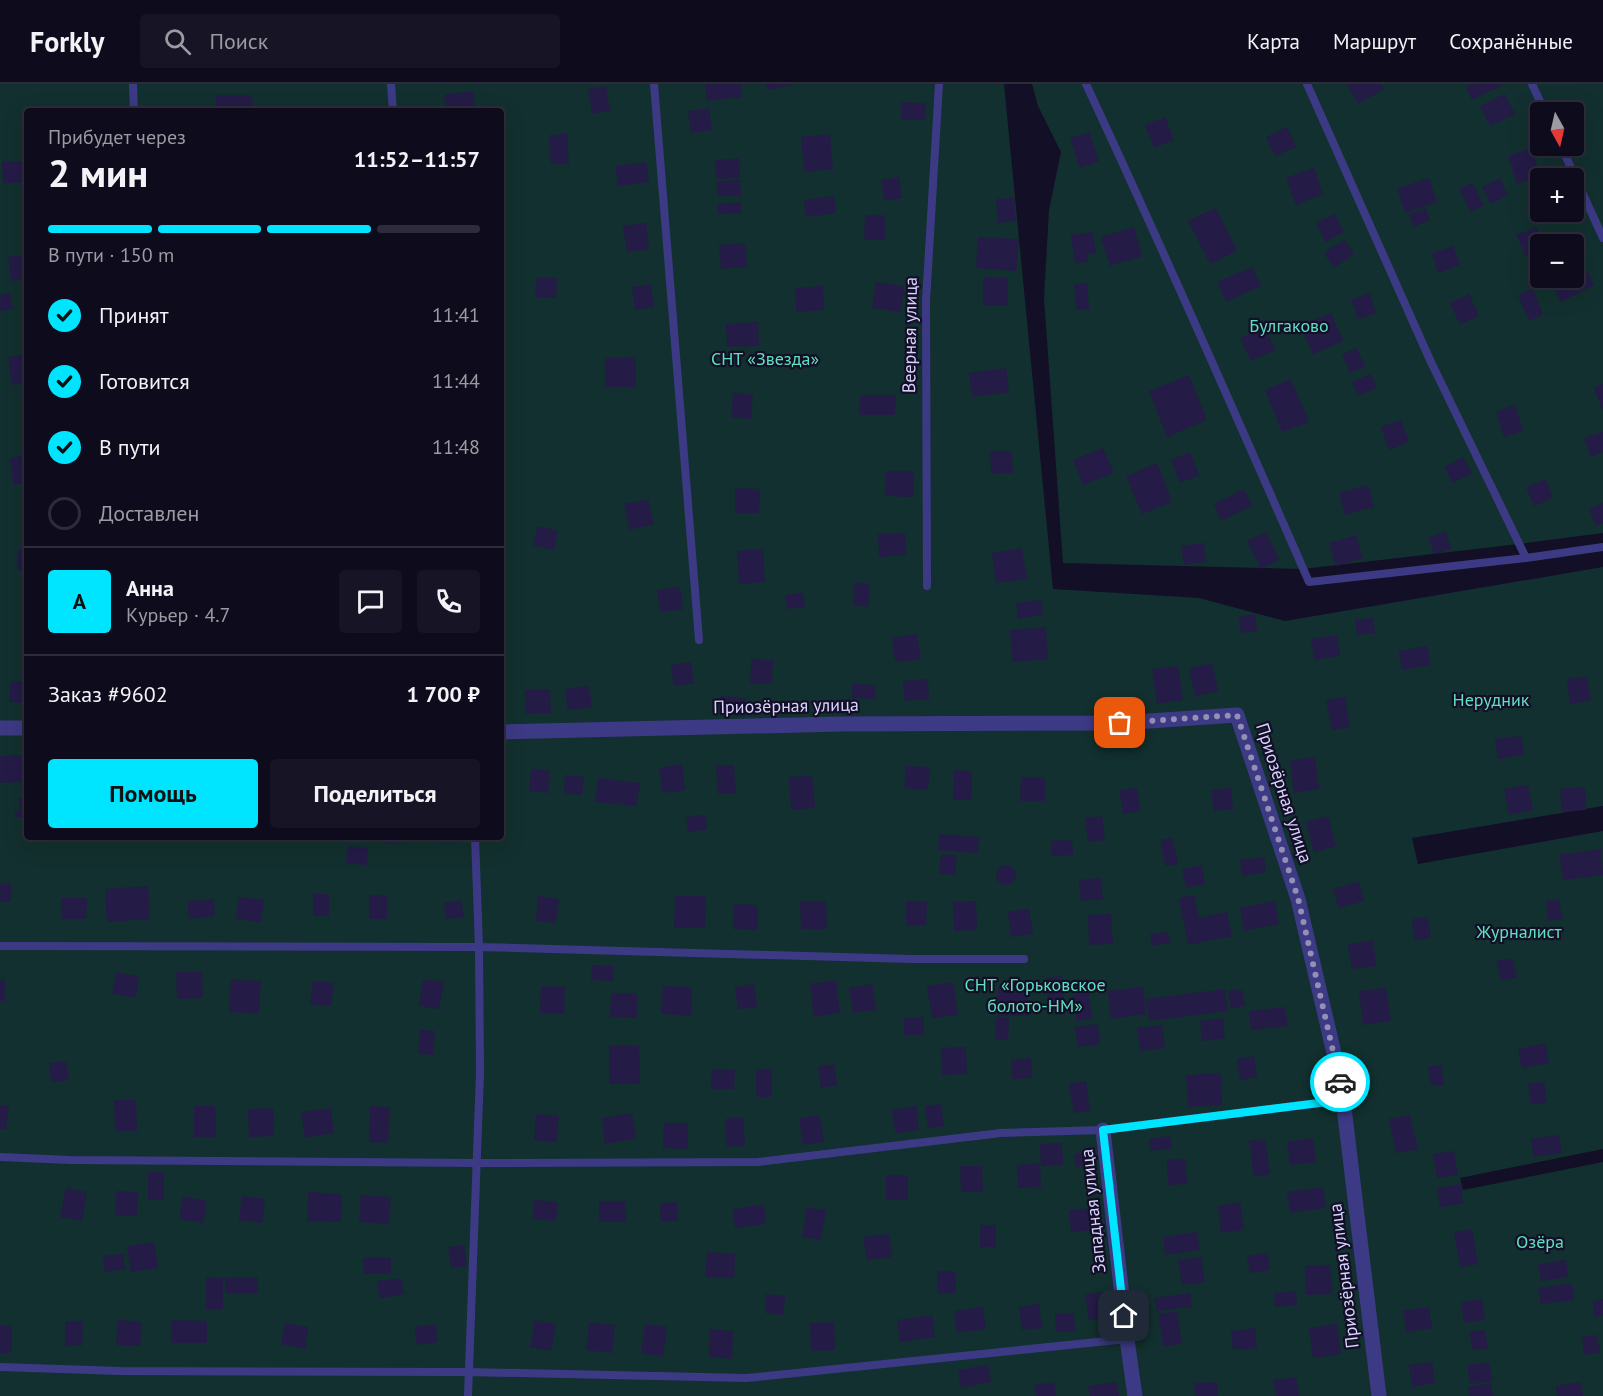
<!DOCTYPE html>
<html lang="ru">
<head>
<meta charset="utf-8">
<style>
	:root { --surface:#0e0b1c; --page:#171425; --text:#f1f3f6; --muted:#9b9ba3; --line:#2e2b3b; --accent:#00e5ff }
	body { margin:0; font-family:"PT Sans",sans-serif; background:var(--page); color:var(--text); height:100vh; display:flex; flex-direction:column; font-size:22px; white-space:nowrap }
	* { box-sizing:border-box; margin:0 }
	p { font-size:20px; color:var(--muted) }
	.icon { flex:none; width:33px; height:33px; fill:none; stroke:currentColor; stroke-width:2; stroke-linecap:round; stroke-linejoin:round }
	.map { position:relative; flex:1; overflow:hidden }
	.panel { position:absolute; left:24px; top:24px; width:480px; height:732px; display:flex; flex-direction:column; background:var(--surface); border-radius:6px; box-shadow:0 6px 24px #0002,0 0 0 2px var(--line) }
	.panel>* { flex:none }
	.needle { width:39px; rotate:172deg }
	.fabs { position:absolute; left:1530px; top:18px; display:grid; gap:12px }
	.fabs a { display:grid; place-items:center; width:54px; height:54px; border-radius:6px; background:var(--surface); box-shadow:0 6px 24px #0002,0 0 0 2px var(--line); font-size:30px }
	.pin { position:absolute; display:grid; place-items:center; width:51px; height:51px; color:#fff; margin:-26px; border-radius:12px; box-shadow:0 3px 9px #0006 }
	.courier { position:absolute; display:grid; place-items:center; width:60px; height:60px; margin:-30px; border:4px solid #00e5ff; border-radius:50%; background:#fff; color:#222; box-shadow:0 2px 8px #0007 }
	.summary em { font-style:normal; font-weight:700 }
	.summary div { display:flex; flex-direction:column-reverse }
	.summary { display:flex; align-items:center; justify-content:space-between; height:102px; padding:0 24px }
	h1 { font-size:39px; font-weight:700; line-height:45px }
	.bar { display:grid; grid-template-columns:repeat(4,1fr); gap:9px 6px; align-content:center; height:72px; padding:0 24px }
	.bar i { height:8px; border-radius:4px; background:var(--line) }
	.bar .selected { background:var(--accent) }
	.bar p { grid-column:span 4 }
	.line { display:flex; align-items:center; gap:15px; padding:0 24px; border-top:2px solid var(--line) }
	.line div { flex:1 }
	.round { display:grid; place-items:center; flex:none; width:63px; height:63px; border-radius:6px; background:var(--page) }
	ol { padding:0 24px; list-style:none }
	li { display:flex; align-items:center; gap:18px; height:66px }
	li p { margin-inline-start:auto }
	li .icon { padding:6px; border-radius:50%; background:var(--accent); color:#111; stroke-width:4 }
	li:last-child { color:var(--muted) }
	li i { width:33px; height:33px; border:3px solid var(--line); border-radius:50% }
	.action { display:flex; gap:12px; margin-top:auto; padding:12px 24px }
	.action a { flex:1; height:69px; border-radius:6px; background:var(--accent); color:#111; font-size:24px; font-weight:700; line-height:69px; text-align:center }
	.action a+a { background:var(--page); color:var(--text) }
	header { display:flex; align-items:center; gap:36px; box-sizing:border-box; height:84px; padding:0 30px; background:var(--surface); border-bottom:2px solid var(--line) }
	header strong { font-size:28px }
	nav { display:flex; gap:33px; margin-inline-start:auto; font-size:21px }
	.search { width:420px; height:54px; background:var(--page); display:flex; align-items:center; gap:15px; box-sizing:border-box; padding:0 21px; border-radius:6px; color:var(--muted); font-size:22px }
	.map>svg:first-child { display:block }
</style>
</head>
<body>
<header>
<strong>Forkly</strong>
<div class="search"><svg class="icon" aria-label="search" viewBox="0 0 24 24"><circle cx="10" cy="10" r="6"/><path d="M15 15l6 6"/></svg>Поиск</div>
<nav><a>Карта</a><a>Маршрут</a><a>Сохранённые</a></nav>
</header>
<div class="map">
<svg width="1603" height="1312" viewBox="0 0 1603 1312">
	<rect width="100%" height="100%" fill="#130f26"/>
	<!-- green -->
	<path fill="#12302f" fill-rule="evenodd" d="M0,0H1004L1053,505L1199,514L1285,537L1603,483V722L1412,754L1418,780L1603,747V1065L1460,1094L1463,1106L1603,1078V1312H0ZM27,27H501V753H27Z
		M1032,0H1603V449L1519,460L1303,485L1063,479L1044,214L1049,126L1061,68L1038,22ZM1540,28H1574V62H1540ZM1540,94H1574V128H1540ZM1540,160H1574V194H1540Z"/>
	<!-- building -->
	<path fill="#241b47" d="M705,0H741L742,13L707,17Z
		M766,0H792V1L767,6Z
		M1347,0H1381L1384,5L1358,20Z
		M1471,0H1501V2L1472,16L1466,2Z
		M606,2L610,27L592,30L588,5Z
		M473,7L475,27H446L444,11Z
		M1505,10L1515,30L1490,42L1480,22Z
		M216,11H252L253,27H216Z
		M902,18L926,19L925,36L901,35Z
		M709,24L712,46L691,49L688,27Z
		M1165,33L1174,56L1154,64L1145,41Z
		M1287,43L1296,63L1275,72L1266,53Z
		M1089,48L1099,77L1080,84L1070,54Z
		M567,50L569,80H551L549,51Z
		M830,50L833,85L804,88L801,53Z
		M1531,64L1541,92L1517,100L1508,72Z
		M739,74L740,94L716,95L715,76Z
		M27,77V98L3,99L2,78Z
		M646,78L649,98L618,102L615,82Z
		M1314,84L1323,110L1296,121L1286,94Z
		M899,93L902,114L884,117L881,96Z
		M1429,94L1437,118L1405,129L1397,105Z
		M1500,94L1508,111L1491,120L1482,103Z
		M740,96L741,111L717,112V97Z
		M1472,99L1484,121L1471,128L1459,105Z
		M834,112L836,129L806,133L804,116Z
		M1014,114L1016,137L998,139L996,115Z
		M741,118V129L718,130V120Z
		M1216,124L1237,167L1210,180L1188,137Z
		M1425,124L1430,136L1414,143L1409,130Z
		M1335,130L1344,148L1326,158L1316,139Z
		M865,131H885V156H864Z
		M646,139L649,165L627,168L623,142Z
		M1134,143L1142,172L1110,182L1101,153Z
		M1537,143L1544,160H1540V166L1525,172L1517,151Z
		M1093,148L1096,169L1087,171L1088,178L1075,179L1071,151Z
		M978,153L1019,155L1016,187L976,184Z
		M1344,156L1354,170L1334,184L1324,169Z
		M745,159L747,183L721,185L719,161Z
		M1453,162L1460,181L1438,189L1432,169Z
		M27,171V195L11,197L8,173Z
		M1583,181L1594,201L1561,218L1551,198L1558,194H1574V186Z
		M1252,183L1261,202L1226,218L1217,198Z
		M537,193L557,194L556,214L535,213Z
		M983,193L1008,194V222H983Z
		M876,198L904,202L901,228L872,224Z
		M1087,199L1089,225L1076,226L1074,200Z
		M651,200L654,223L635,226L632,203Z
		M823,202L824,226L796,228L795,204Z
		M1533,205L1543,231L1529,237L1518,211Z
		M10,209L13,225L0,227V211Z
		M1370,209L1376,229L1358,235L1351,215Z
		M1469,210L1479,232L1460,240L1450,219Z
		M1331,229L1343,257L1313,270L1300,242Z
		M758,238L759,262L727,263L726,240Z
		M1265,243L1275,266L1251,277L1240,254Z
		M1357,264L1365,283L1350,289L1342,270Z
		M27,270V299L12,301L8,273Z
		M636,273V303H605V274Z
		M1006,284L1009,308L972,313L969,289Z
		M1371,290L1377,304L1358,312L1352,298Z
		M1189,291L1207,336L1167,353L1149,307Z
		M1291,295L1309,338L1282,348L1265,306Z
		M1603,300V327L1594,304Z
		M733,308L753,311L751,335L731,333Z
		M860,311H896L895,331H859Z
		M1515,321L1523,347L1504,353L1496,327Z
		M1401,336L1409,358L1389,366L1381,343Z
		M1603,348V368L1591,373L1584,354Z
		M1103,364L1114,389L1083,401L1073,376Z
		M990,367H1012L1013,389L991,390Z
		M1190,368L1199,391L1180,399L1171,376Z
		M27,371V399L13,401L10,374Z
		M1463,373L1472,389L1453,399L1444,383Z
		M1157,379L1172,418L1142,430L1126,392Z
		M886,387H914L913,413L885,412Z
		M1546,395L1553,414L1534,422L1526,403Z
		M1368,401L1374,423L1345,431L1339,409Z
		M735,404L760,405L759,429H735Z
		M1244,405L1252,422L1221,437L1214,420Z
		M648,415L654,440L630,446L624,420Z
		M1603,419V439L1596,442L1589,425Z
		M538,442L558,447L554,466L533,461Z
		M1266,448L1279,476L1261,485L1247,457Z
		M1446,448L1451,465L1434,470L1429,453Z
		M905,449L906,471L879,473L878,450Z
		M1356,451L1363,474L1336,482L1329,459Z
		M1204,459L1206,478L1184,481L1181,462Z
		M1022,464L1027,495L996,499L992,469Z
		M763,465L765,498L739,500L737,467Z
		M18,466L27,467V487L17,486Z
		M855,498L870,500L868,523L853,521Z
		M680,503L683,525L660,528L657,506Z
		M803,509L805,523L787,525L785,511Z
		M1041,516L1043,531L1018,535L1016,519Z
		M1255,530L1257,547L1241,549L1239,533Z
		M1373,534L1375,549L1357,551L1355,536Z
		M1046,543L1048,575L1012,578L1010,546Z
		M917,550L921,575L895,578L892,554Z
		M1337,551L1340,572L1314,576L1311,555Z
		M1427,562L1431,581L1402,586L1399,567Z
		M751,575L773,576L772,600L750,599Z
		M691,578L694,599L674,602L671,581Z
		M1212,579L1218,607L1195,612L1189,585Z
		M1178,582L1183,616L1157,620L1152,585Z
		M1587,592L1591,617L1570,620L1567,595Z
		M928,595L929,615L905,617L903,597Z
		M11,597H27V619L9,618Z
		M852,600L875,601V615L852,614Z
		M589,602L592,623L568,626L565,605Z
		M550,605L551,629L526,630L525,606Z
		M721,612L746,614L745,632L720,630Z
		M1345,613L1350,643L1332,646L1326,616Z
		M1521,652L1524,671L1498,675L1495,655Z
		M21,671L22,698L0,699V672Z
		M1315,673L1319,705L1294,709L1290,676Z
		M682,680L685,706L663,709L659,684Z
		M716,681H734L736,710H718Z
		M906,682L930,683L928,706L904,704Z
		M531,685L550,687L548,709L529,707Z
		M954,686L972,687L971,716H953Z
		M565,691L584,693L582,711L564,709Z
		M812,692L815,724L791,726L789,693Z
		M1021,693H1045V717H1020Z
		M598,694L640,699L637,722L595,718Z
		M1528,701L1533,726L1509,731L1504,705Z
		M1585,703L1586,726L1562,728L1560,705Z
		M1137,704L1140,727L1123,730L1119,706Z
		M1231,704L1233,725L1214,727L1211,706Z
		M19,714H27V733H15V727H20Z
		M705,731L707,745L688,748L686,733Z
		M1102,732L1105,756L1088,758L1085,734Z
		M1328,732L1336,762L1314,768L1306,738Z
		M939,750L979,753L978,769L938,766Z
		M384,753H407V758L384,759Z
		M442,753H459V758L443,759Z
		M1173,754L1178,780L1165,782L1160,756Z
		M1072,756L1073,771L1051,772V757Z
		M348,762L368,764L367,781L346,779Z
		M1601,765L1603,791L1563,796L1559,771Z
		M941,770L957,771L955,791L939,790Z
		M1264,773L1266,788L1242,792L1240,776Z
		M996 791a10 10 0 1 1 20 0a10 10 0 1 1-20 0Z
		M1202,781L1205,800L1186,804L1182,785Z
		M1101,794L1103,815L1081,817L1079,796Z
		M1359,798L1364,817L1339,824L1333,805Z
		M11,799V818H0V800Z
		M148,802L150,835L107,838L105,805Z
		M313,810H329V832H313Z
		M369,811H387V835H369Z
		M1194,811L1199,834L1227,828L1232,852L1188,861L1179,814Z
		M538,812L559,815L556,839L536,837Z
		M675,812H706L705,844H674Z
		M239,813L264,816L261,838L236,835Z
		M61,814H87L86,835H61Z
		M214,815L215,832L189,835L187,817Z
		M1559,815L1562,835L1548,837L1546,817Z
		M461,816L464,833L446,835L444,819Z
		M800,817H826L827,845H801Z
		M906,817H927L926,841L906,842Z
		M976,817L977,846L954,847L953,818Z
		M1275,817L1279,840L1244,847L1240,824Z
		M734,820L758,821V846L733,845Z
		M1029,825L1033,850L1011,853L1008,828Z
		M1111,830L1113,860L1089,861L1088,831Z
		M1428,833L1431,854L1415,857L1412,835Z
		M1168,848L1170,859L1152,862L1150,850Z
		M1373,856L1376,882L1352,885L1348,860Z
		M1512,874L1517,893L1501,897L1496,877Z
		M592,881L614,882L613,897L591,896Z
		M116,888L139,892L136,913L112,910Z
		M176,888H202L203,914L177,915Z
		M1061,892L1064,915L1048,917L1045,894Z
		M0,895H5V917H0Z
		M231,895L261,897L259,929L229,928Z
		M423,895L444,898L439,925L419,922Z
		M836,896L840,929L814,933L810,900Z
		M313,897L334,899L331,922L310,920Z
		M953,898L958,931L932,934L927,902Z
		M754,900L757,923L738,925L735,903Z
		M872,900L876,926L853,929L849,904Z
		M541,902L565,903L564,930L540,929Z
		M663,902L692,903L691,932L661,930Z
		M998,903H1028V932H998Z
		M1143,903L1146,930L1111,935L1108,907Z
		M1386,904L1391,937L1363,941L1359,907Z
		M1225,905L1228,927L1149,937L1146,915Z
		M1242,905L1245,922L1231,924L1228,907Z
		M611,909H637V934L610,933Z
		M1089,909L1092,935L1076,937L1073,911Z
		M1285,923L1288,942L1251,946L1249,927Z
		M924,933V951H904V934Z
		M996,933H1009L1008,956L995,955Z
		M1223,934L1225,954L1202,957L1200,937Z
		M1098,940L1100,960L1078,963L1075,943Z
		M1162,941L1165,964L1140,967L1137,944Z
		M420,946L435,947L433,971L418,970Z
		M1545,959L1549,979L1522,984L1518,965Z
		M609,961H639L640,1000H609Z
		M966,963L967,990L942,991L941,964Z
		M1254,972L1257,993L1240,996L1237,975Z
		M1031,974L1032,994L1012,995L1011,976Z
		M66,977L69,996L51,998L49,979Z
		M834,980L837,1001L821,1004L818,983Z
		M1441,981L1444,1001L1431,1002L1428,983Z
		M712,985H735L734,1005H711Z
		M756,985H772V1013H756Z
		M1221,989L1222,1021L1188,1023L1186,991Z
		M1086,997L1090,1027L1074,1029L1069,1000Z
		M1544,998L1547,1018L1531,1021L1528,1000Z
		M114,1016H136L137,1047H115Z
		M941,1020L944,1042L928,1044L925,1022Z
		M0,1021L9,1022L6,1045H0Z
		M194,1022H215L216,1053H194Z
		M370,1022L390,1023L388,1059L369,1058Z
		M916,1022L919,1046L896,1049L892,1026Z
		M273,1024L274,1052L249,1053L248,1025Z
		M331,1024L334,1049L305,1054L301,1028Z
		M632,1029L636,1055L605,1060L602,1034Z
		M536,1030L559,1032L556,1058L534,1056Z
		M820,1031L824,1058L803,1061L799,1034Z
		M1410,1031L1418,1065L1396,1069L1389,1035Z
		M743,1033L745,1062L727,1063L725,1035Z
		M664,1039H688L687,1065L663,1064Z
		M1559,1051L1562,1069L1534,1073L1531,1055Z
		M1170,1052L1172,1064L1151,1067L1149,1055Z
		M1313,1054L1316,1078L1290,1081L1287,1058Z
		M1265,1055L1270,1090L1254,1093L1249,1057Z
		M1062,1059L1063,1081L1041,1082L1040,1060Z
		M1454,1067L1458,1091L1437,1094L1433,1070Z
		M1093,1068L1095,1080L1076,1083L1074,1070Z
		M1185,1074L1187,1100L1168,1101L1167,1076Z
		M1040,1079L1041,1103L1018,1104L1017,1081Z
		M960,1082H982L983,1108H961Z
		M148,1088H164V1116H148Z
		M886,1091H908V1116H886Z
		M1461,1100L1463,1119L1440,1123L1437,1104Z
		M1323,1103L1326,1124L1290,1129L1287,1108Z
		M66,1104L87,1108L82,1137L60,1133Z
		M116,1107L138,1108L137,1132L115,1131Z
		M308,1108L342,1110L341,1138L307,1137Z
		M361,1111L391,1113L389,1140L359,1138Z
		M183,1112L207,1117L203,1139L179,1135Z
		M242,1112L265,1115L262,1139L239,1136Z
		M534,1116L558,1118L556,1137L533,1135Z
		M599,1117H625L626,1138H599Z
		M677,1118L678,1137L661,1138L660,1119Z
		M1240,1118L1244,1146L1221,1149L1218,1122Z
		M764,1120L766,1140L735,1144L733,1125Z
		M807,1123L826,1126L821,1156L802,1153Z
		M1091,1124L1092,1146L1071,1148L1069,1126Z
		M980,1141H996V1163H980Z
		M1472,1145L1478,1180L1460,1183L1454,1148Z
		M1197,1148L1200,1166L1165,1171L1163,1153Z
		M889,1150L892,1173L867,1176L863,1153Z
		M154,1158L158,1184L131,1188L127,1162Z
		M464,1161L467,1182L451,1184L448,1163Z
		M707,1168L735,1170L734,1194L705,1193Z
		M1268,1169L1270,1186L1250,1189L1247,1172Z
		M123,1170L125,1185L105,1188L103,1172Z
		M363,1173H391V1190H364Z
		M1201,1173L1205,1198L1182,1201L1178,1176Z
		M1566,1176L1568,1193L1541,1197L1538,1180Z
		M1330,1181L1332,1210L1306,1211L1305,1182Z
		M937,1187H955L956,1209L938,1210Z
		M206,1193H223V1225H206Z
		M225,1193H258V1209H225Z
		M401,1194L404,1210L380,1214L377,1197Z
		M1572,1199L1574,1216L1541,1220L1538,1204Z
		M1296,1207L1297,1221L1275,1223L1274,1209Z
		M1102,1208L1106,1234L1089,1236L1085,1210Z
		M1190,1209L1192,1223L1157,1227L1155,1214Z
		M766,1210L785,1212L783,1231L765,1229Z
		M1482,1215L1485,1236L1464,1239L1461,1218Z
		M1603,1215V1232L1594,1233L1593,1216Z
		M1039,1220L1042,1244L1022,1246L1019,1223Z
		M983,1223L986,1245L957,1249L954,1227Z
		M1429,1223L1432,1244L1406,1248L1403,1226Z
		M1177,1227L1182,1260L1163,1262L1158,1230Z
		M1074,1229L1075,1247L1056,1248L1055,1230Z
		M932,1231L935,1253L900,1258L897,1236Z
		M118,1236L142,1238L140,1262L116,1261Z
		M171,1236L207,1237V1259H171Z
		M535,1236L556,1240L551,1267L530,1263Z
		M65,1237H83L82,1262H65Z
		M589,1238L615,1241L612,1269L586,1266Z
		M834,1238L835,1266L811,1267L810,1239Z
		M285,1239L308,1243L305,1265L281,1260Z
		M436,1240L438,1258L417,1261L414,1243Z
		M645,1240L667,1243L663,1273L641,1269Z
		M1337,1240L1341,1270L1313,1274L1309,1244Z
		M0,1241L12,1242V1269H0Z
		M1255,1244L1257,1264L1233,1266L1231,1247Z
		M710,1245L733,1247L732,1275L709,1273Z
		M1485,1246L1488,1264L1472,1266L1470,1248Z
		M1597,1251L1600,1268L1584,1271L1582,1253Z
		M1432,1278L1435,1299L1412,1303L1409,1281Z
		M1489,1278L1492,1297L1470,1300L1467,1281Z
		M988,1281L991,1298L961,1304L958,1286Z
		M1296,1293L1299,1312H1276L1273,1296Z
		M1054,1298L1056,1312H1036L1034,1301Z
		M1117,1298L1119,1312H1090L1088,1302Z
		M1217,1298L1218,1312H1195L1194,1299Z
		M1581,1298L1583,1312H1557L1556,1302Z
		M1491,1299L1493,1312H1469L1468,1303Z"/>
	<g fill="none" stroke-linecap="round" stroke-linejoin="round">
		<!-- lane -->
		<path stroke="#3d3a85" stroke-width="8" d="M133,0L134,27
			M391,0L393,27
			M654,0L699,556
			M1086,0C1163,165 1236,331 1309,498L1526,474L1603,463
			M1307,0L1430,276L1526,474
			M1532,0L1545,28
			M1561,62L1603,154
			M927,502L926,217L939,0
			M0,862L479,863L911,875H1024
			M0,1073L71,1076L477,1079L758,1078L1001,1049L1103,1046L1343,1016
			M0,1283L120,1287L468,1288L747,1294L1127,1255
			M468,1312L480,989L479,863L475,753"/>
		<!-- street -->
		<path stroke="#3d3a85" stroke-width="15" d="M0,644H27
			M501,648L842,640L1120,639L1237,631L1298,815L1341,999L1379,1312
			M1103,1046L1127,1255L1135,1312"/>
	</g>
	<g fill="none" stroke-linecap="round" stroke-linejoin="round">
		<!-- done -->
		<path stroke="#948fb3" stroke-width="6" stroke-dasharray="0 10.8" d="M1120,639L1237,631L1298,814L1340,998"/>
		<!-- route -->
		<path stroke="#00e5ff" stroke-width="8" d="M1124,1232L1103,1046L1343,1016L1340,998"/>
	</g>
	<g text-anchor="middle" stroke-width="4.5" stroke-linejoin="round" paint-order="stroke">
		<!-- park labels -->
		<g font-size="18" fill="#5fe0c0" stroke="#130f26">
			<text x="1289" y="248">Булгаково</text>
			<text x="765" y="281">СНТ «Звезда»</text>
			<text x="1491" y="622">Нерудник</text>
			<text x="1519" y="854">Журналист</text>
			<text x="1035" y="907">СНТ «Горьковское<tspan x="1035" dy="21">болото-НМ»</tspan></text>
			<text x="1540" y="1164">Озёра</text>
		</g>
		<!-- street labels -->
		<g font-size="18" fill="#d9d4ff" stroke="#130f26">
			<text transform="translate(910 251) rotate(-89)" y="6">Веерная улица</text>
			<text transform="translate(786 622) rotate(-1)" y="6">Приозёрная улица</text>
			<text transform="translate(1284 709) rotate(72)" y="6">Приозёрная улица</text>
			<text transform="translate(1093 1127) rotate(-96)" y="6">Западная улица</text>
			<text transform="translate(1344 1192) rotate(-97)" y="6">Приозёрная улица</text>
		</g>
	</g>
</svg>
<div class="fabs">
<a><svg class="needle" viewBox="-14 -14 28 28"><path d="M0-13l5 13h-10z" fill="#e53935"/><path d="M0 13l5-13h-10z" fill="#9b9ba3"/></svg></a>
<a>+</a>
<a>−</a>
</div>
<div class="pin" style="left:1120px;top:639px;background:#ea580c"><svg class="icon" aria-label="bag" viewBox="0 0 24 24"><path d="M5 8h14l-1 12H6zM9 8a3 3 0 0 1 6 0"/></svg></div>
<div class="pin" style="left:1124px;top:1232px;background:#1f2937"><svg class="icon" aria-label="home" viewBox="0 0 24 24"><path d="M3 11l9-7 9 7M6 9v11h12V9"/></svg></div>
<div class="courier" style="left:1340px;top:998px"><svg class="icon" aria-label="car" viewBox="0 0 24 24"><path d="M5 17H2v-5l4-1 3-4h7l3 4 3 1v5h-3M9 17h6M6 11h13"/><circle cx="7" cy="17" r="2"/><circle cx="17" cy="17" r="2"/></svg></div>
<section class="panel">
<div class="summary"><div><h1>2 мин</h1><p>Прибудет через</p></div><em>11:52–11:57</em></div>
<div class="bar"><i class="selected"></i><i class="selected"></i><i class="selected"></i><i></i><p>В пути · 150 m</p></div>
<ol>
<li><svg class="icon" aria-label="check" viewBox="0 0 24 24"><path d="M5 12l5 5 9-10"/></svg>Принят<p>11:41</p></li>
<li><svg class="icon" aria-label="check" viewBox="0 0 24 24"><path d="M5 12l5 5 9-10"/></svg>Готовится<p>11:44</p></li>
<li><svg class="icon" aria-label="check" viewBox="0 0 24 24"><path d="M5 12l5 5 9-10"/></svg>В пути<p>11:48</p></li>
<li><i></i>Доставлен</li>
</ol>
<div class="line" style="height:108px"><b class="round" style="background:var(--accent);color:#111">А</b><div><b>Анна</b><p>Курьер · 4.7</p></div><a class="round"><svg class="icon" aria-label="chat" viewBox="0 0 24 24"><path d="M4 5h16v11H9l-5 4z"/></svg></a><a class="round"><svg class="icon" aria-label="phone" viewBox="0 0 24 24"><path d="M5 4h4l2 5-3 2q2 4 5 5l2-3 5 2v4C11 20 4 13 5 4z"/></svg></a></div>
<div class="line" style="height:78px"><div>Заказ #9602</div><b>1 700 ₽</b></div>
<div class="action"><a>Помощь</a><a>Поделиться</a></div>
</section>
</div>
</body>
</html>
